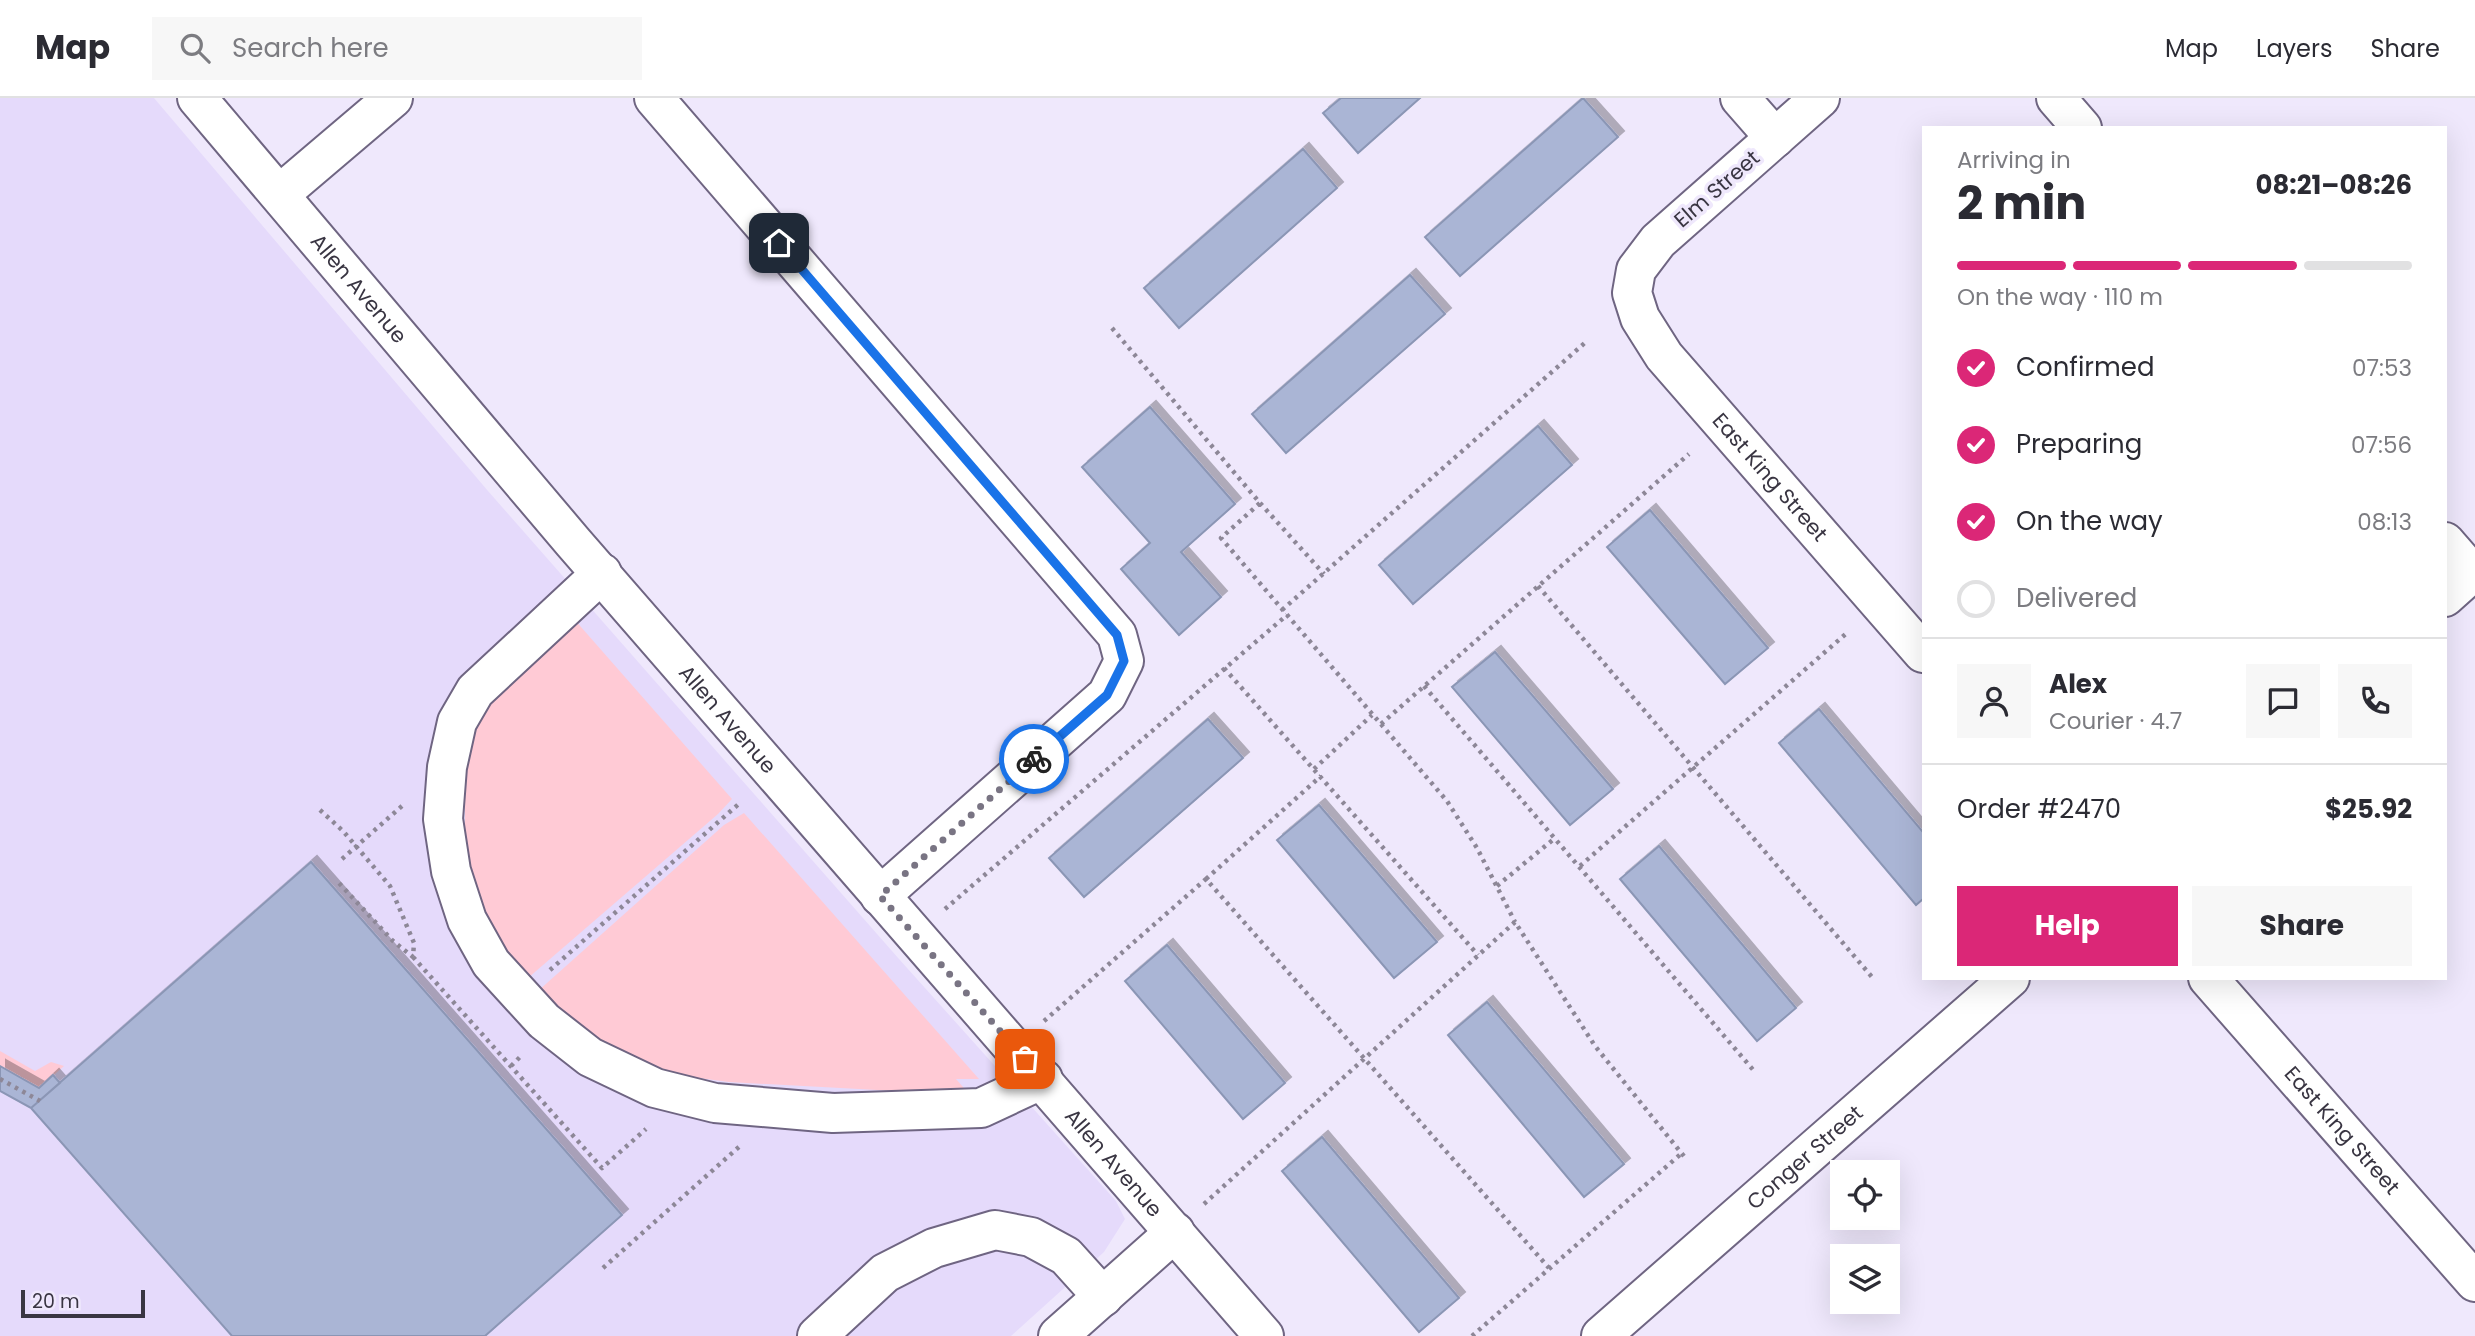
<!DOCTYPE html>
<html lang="en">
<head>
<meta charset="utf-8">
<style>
	:root { --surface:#fff; --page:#f7f7f7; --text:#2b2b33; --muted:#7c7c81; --line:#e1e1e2; --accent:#db2777 }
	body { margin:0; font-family:Poppins,sans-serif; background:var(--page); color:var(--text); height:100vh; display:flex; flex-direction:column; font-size:26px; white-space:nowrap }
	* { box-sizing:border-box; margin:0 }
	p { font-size:23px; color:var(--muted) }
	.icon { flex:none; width:38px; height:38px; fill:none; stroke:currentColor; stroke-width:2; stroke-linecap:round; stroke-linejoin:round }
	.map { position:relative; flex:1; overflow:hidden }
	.sheet { position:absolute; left:1922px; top:28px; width:525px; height:854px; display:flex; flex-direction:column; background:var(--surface); border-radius:0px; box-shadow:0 7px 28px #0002 }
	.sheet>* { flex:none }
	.tools { position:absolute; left:1830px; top:1062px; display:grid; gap:14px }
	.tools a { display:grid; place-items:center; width:70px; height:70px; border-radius:0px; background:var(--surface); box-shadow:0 7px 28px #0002; font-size:35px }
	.scale { position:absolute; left:21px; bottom:18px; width:124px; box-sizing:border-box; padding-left:7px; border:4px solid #393542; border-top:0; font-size:19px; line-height:24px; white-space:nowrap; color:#393542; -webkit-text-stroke:5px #efe8fc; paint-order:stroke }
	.pin { position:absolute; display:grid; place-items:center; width:60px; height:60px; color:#fff; margin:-30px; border-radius:14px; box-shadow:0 4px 10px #0006 }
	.courier { position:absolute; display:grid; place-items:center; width:70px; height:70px; margin:-35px; border:5px solid #1a73e8; border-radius:50%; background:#fff; color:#222; box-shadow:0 2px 9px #0007 }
	.overview em { font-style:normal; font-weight:700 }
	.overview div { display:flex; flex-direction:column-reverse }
	.overview { display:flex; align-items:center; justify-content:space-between; height:119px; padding:0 35px }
	h1 { font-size:46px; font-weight:700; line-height:52px }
	.bar { display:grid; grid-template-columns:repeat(4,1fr); gap:10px 7px; align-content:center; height:84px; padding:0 35px }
	.bar i { height:9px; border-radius:5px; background:var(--line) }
	.bar .on { background:var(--accent) }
	.bar p { grid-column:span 4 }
	.line { display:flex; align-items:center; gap:18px; padding:0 35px; border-top:2px solid var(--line) }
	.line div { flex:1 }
	.round { display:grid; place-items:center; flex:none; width:74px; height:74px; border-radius:0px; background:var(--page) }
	ol { padding:0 35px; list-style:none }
	li { display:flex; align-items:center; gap:21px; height:77px }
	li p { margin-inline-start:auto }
	li .icon { padding:7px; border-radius:50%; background:var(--accent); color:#fff; stroke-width:4 }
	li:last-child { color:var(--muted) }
	li i { width:38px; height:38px; border:4px solid var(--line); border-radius:50% }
	.cta { display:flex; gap:14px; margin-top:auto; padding:14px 35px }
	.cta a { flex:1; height:80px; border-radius:0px; background:var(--accent); color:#fff; font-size:28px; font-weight:700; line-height:80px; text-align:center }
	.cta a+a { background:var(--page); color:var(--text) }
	header { display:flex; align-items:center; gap:42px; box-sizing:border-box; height:98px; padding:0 35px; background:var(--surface); border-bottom:2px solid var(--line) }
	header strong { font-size:33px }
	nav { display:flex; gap:38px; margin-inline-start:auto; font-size:24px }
	.search { width:490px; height:63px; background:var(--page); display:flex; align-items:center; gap:18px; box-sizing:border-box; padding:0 24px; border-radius:0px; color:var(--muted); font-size:26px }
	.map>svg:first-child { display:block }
</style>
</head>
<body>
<header>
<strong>Map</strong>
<div class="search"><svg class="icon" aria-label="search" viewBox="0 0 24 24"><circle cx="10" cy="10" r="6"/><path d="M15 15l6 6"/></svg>Search here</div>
<nav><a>Map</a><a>Layers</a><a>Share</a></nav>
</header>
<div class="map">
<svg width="2475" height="1238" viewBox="0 0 2475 1238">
	<defs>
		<filter id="shadow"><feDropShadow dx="6" dy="-6" stdDeviation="0" flood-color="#0004"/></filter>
	</defs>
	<rect width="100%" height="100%" fill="#efe8fc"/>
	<!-- built -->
	<path fill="#e5dafb" d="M0,0H154L488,393L899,861L1116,1103L1125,1121L1104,1154L1011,1238H0Z"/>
	<!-- green -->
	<path fill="#ffcad5" d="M574,521L732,701L718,716L528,880L507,856L483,819L465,769V667L474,625L493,598Z
		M744,715L979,981H956L970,997L729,984L669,976L620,957L575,928L538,893L724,727Z
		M0,953L35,973L51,964L64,968L39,990L0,968Z"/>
	<!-- building -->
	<path fill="#aab5d5" stroke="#8b96b5" stroke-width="2" filter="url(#shadow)" d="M1341,0H1420L1358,55L1323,15Z
		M1583,0L1618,39L1460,178L1425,139Z
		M1303,51L1337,90L1179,230L1144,190Z
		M1410,177L1445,216L1286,355L1252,316Z
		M1150,309L1235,406L1181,454L1221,499L1179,537L1121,471L1150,445L1082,369Z
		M1538,328L1572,367L1413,506L1379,467Z
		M1650,412L1768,550L1725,586L1607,449Z
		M1495,554L1613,691L1570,727L1452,589Z
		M1819,611L1923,734V801L1916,807L1779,645Z
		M1208,621L1243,660L1084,799L1049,760Z
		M1319,707L1437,844L1394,880L1277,742Z
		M1659,748L1796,910L1757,943L1620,781Z
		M311,764L622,1117L485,1238H232L31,1010Z
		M1167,847L1285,985L1243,1021L1125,883Z
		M1487,904L1624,1066L1584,1099L1448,937Z
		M0,968L39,990L53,977L60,985L31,1010L0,993Z
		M1322,1039L1459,1200L1419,1234L1282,1073Z"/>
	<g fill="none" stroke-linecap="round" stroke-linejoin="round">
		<defs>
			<g id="minor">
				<path id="s1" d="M197,0L573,444L1264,1238"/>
				<path d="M654,0L1117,537L1124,563L1107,597L880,798"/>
				<path d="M1740,0L1775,40"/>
				<path id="s2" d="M1820,0L1658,143L1636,172L1632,195L1640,220L1664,258L1923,555"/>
				<path d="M2056,0L2082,30"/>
				<path d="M280,96L393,0"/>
				<path d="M2445,444L2472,475"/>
				<path d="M602,475L475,593L457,624L447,669L443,721L451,773L467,822L491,865L544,923L590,959L655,990L715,1005L833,1015L981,1010L1043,981"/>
				<path d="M2445,499L2475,472"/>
				<path id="s3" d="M2208,880L2475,1184"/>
				<path d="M817,1238L885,1175L934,1150L995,1132L1031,1139L1066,1158L1103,1199"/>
				<path d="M1058,1238L1175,1134"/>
				<path id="s4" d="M1601,1238L2010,880"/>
			</g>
		</defs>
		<!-- minor casing -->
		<use href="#minor" stroke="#6f6582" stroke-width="42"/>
		<!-- path -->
		<path stroke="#8d8797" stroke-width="4.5" stroke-dasharray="3.5 5" stroke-linecap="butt" d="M1112,230L1260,405L1221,440L1447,703L1477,750L1515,824
			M1260,405L1324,476
			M1538,488L1872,879
			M1282,512L1587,243
			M1224,570L1478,857
			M1424,588L1755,974
			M1381,626L1689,356
			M1314,671L1372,617
			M320,712L343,733L390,788L414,845L413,859L393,843L337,783
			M342,761L402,708
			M1580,768L1848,534
			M1206,781L1321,678
			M1497,788L1555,740
			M945,811L1287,517
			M413,859L602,1070L646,1031
			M550,872L741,704
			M1044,923L1206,781L1549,1170
			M511,968L523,956
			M0,981L40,1003
			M1204,1106L1515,824L1595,948L1687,1062
			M603,1170L740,1048
			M1472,1238L1682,1055"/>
		<!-- minor -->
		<use href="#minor" stroke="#fff" stroke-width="38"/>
	</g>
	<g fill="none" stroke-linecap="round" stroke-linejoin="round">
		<!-- done -->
		<path stroke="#797483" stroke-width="7" stroke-dasharray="0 12.6" d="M1025,961L880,798L1034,661"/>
		<!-- route -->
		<path stroke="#1a73e8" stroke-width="9" d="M779,145L1117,537L1124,563L1107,597L1034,661"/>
	</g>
	<g text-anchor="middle" stroke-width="7" stroke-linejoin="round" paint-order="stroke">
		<!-- street labels -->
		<g font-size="21" fill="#393542" stroke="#efe8fc">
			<text transform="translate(1717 91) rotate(-41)" y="7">Elm Street</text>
			<text dy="7" stroke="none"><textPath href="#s1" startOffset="250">Allen Avenue</textPath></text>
			<text dy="7" stroke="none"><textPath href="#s2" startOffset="508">East King Street</textPath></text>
			<text dy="7" stroke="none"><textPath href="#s1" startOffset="817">Allen Avenue</textPath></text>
			<text dy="7" stroke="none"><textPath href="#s3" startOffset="203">East King Street</textPath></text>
			<text dy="7" stroke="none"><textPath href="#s4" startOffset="271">Conger Street</textPath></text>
			<text dy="7" stroke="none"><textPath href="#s1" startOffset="1405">Allen Avenue</textPath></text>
		</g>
	</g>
</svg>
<div class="tools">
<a><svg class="icon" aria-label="locate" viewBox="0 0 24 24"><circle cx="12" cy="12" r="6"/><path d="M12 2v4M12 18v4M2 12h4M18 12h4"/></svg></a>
<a><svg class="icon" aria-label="layers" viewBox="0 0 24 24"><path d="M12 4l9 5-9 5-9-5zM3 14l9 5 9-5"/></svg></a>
</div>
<div class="scale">20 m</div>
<div class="pin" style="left:1025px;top:961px;background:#ea580c"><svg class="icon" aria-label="bag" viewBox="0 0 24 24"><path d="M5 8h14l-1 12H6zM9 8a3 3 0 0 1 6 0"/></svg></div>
<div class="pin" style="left:779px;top:145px;background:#1f2937"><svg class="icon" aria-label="home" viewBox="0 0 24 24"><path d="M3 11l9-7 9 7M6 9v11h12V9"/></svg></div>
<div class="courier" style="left:1034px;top:661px"><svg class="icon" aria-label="bike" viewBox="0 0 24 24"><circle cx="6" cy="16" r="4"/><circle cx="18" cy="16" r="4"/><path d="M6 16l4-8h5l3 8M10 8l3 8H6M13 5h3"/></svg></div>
<section class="sheet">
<div class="overview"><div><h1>2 min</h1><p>Arriving in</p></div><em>08:21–08:26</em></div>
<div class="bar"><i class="on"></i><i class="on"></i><i class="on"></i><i></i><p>On the way · 110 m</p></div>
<ol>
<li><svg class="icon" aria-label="check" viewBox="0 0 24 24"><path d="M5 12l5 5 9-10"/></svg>Confirmed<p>07:53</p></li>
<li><svg class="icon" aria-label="check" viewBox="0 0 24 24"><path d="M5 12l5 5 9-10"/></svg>Preparing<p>07:56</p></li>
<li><svg class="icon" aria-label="check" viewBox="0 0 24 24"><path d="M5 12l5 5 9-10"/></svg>On the way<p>08:13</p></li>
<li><i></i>Delivered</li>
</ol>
<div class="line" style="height:126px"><a class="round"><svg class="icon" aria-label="person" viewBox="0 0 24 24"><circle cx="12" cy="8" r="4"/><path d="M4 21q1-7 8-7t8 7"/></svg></a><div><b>Alex</b><p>Courier · 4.7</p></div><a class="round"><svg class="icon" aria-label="chat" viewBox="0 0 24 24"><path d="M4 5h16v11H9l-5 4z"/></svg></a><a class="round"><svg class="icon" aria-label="phone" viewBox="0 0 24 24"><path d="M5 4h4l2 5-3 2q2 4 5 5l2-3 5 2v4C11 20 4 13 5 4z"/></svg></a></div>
<div class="line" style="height:91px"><div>Order #2470</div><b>$25.92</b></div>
<div class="cta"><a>Help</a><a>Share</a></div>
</section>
</div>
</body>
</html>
